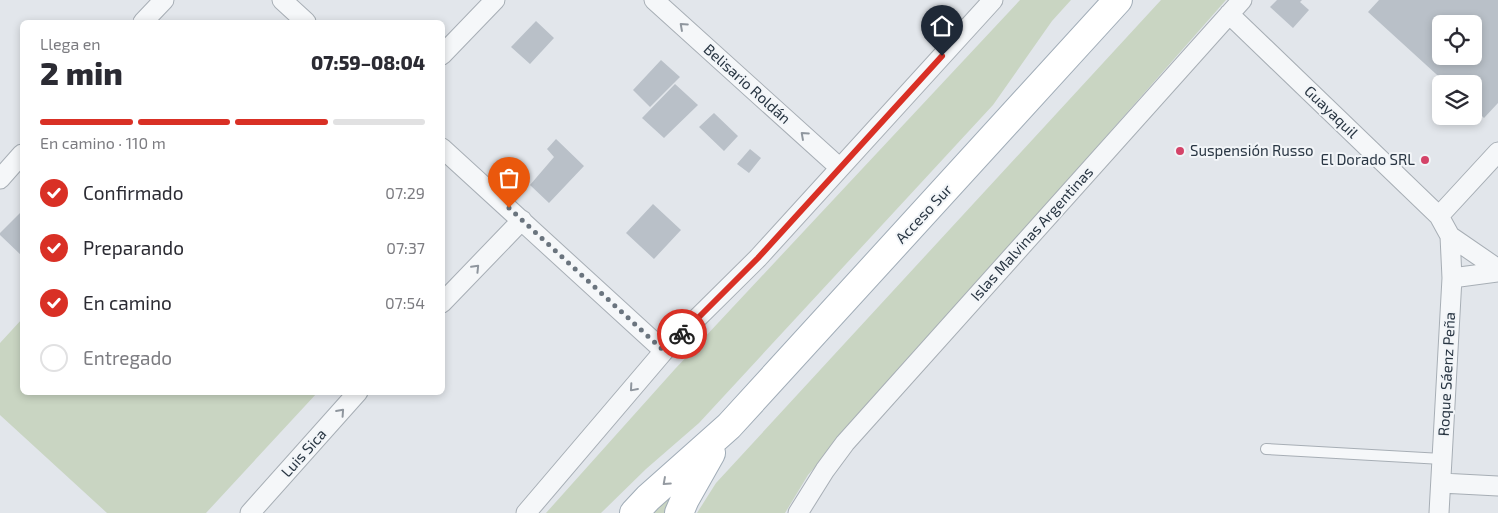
<!DOCTYPE html>
<html lang="es">
<head>
<meta charset="utf-8">
<style>
	:root { --surface:#fff; --page:#f7f7f7; --text:#2b2b33; --muted:#7c7c81; --line:#e1e1e2; --accent:#d93025 }
	body { margin:0; font-family:"Exo 2",sans-serif; background:var(--page); color:var(--text); height:100vh; display:flex; flex-direction:column; font-size:19px; white-space:nowrap }
	* { box-sizing:border-box; margin:0 }
	p { font-size:16px; color:var(--muted) }
	.icon { flex:none; width:28px; height:28px; fill:none; stroke:currentColor; stroke-width:2; stroke-linecap:round; stroke-linejoin:round }
	.map { position:relative; flex:1; overflow:hidden }
	.drawer { position:absolute; left:20px; top:20px; width:425px; height:375px; display:flex; flex-direction:column; background:var(--surface); border-radius:8px; box-shadow:0 2px 8px #0003 }
	.drawer>* { flex:none }
	.fabs { position:absolute; left:1432px; top:15px; display:grid; gap:10px }
	.fabs a { display:grid; place-items:center; width:50px; height:50px; border-radius:8px; background:var(--surface); box-shadow:0 2px 8px #0003; font-size:25px }
	.pin { position:absolute; display:grid; place-items:center; width:42px; height:42px; color:#fff; margin:-51px -21px; border-radius:50% 50% 50% 0; rotate:-45deg; box-shadow:0 0 5px #0007 }
	.pin .icon { rotate:45deg }
	.courier { position:absolute; display:grid; place-items:center; width:50px; height:50px; margin:-25px; border:4px solid #d93025; border-radius:50%; background:#fff; color:#222; box-shadow:0 1px 6px #0007 }
	.head em { font-style:normal; font-weight:800 }
	.head div { display:flex; flex-direction:column-reverse }
	.head { display:flex; align-items:center; justify-content:space-between; height:85px; padding:0 20px }
	h1 { font-size:32px; font-weight:800; line-height:38px }
	.bar { display:grid; grid-template-columns:repeat(4,1fr); gap:8px 5px; align-content:center; height:60px; padding:0 20px }
	.bar i { height:6px; border-radius:4px; background:var(--line) }
	.bar .active { background:var(--accent) }
	.bar p { grid-column:span 4 }
	ol { padding:0 20px; list-style:none }
	li { display:flex; align-items:center; gap:15px; height:55px }
	li p { margin-inline-start:auto }
	li .icon { padding:5px; border-radius:50%; background:var(--accent); color:#fff; stroke-width:4 }
	li:last-child { color:var(--muted) }
	li i { width:28px; height:28px; border:2px solid var(--line); border-radius:50% }
	.map>svg:first-child { display:block }
</style>
</head>
<body>
<div class="map">
<svg width="1498" height="513" viewBox="0 0 1498 513">
	<rect width="100%" height="100%" fill="#e2e6eb"/>
	<!-- green -->
	<path fill="#c9d5c2" d="M1020,0H1071L1052,21L993,105L699,423L646,469L601,513H546L675,369Z
		M1161,0H1226L808,475L785,513H697L716,483Z
		M22,319V392L317,393L206,513H107L0,415V343Z
		M691,473L665,513H652Z"/>
	<!-- building -->
	<path fill="#b9c0c8" fill-rule="evenodd" d="M1277,0H1302L1300,2L1309,10L1293,28L1270,7Z
		M1379,0H1498V103L1484,118L1474,108V84H1447L1368,12ZM1441,24H1474V56H1441Z
		M536,21L554,38L530,64L511,47Z
		M661,60L680,77L650,107L633,90Z
		M675,84L698,105L664,138L642,118Z
		M714,113L738,136L724,151L699,127Z
		M556,139L584,166L549,203L530,185L554,157L547,149Z
		M750,149L761,158L749,173L737,164Z
		M653,204L681,230L654,259L626,233Z
		M20,213L22,215V256L0,235V233Z"/>
	<g fill="none" stroke-linecap="round" stroke-linejoin="round">
		<defs>
			<path id="service" d="M1266,449L1442,459"/>
			<path id="minor" d="M282,0L306,22
				M654,0L840,168
				M1229,14L1439,216L1450,236L1498,269
				M143,22L164,0
				M442,55L495,0
				M442,148L664,351
				M0,179L22,154
				M1439,216L1498,152
				M1452,278L1498,272
				M442,303L522,220
				M1441,483L1498,486
				M250,513L358,392
				M526,513L664,351L758,258L993,0
				M798,513L825,470L845,443L1242,0
				M1439,513L1452,278L1450,236"/>
			<path id="primary" d="M634,513L648,498L729,426L1118,0
				M679,513L685,499L711,453"/>
		</defs>
		<!-- service casing -->
		<use href="#service" stroke="#a7aeb5" stroke-width="12"/>
		<!-- minor casing -->
		<use href="#minor" stroke="#a7aeb5" stroke-width="21"/>
		<!-- primary casing -->
		<use href="#primary" stroke="#a0acb7" stroke-width="30"/>
		<!-- service -->
		<use href="#service" stroke="#f5f7f9" stroke-width="10"/>
		<!-- minor -->
		<use href="#minor" stroke="#f5f7f9" stroke-width="19"/>
		<!-- primary -->
		<use href="#primary" stroke="#fff" stroke-width="28"/>
	</g>
	<!-- one-way arrows -->
	<defs><path id="oneway-chevron" d="M-2-3.5L2.5 0L-2 3.5" fill="none" stroke-width="1.6" stroke-linecap="round" stroke-linejoin="round" transform="scale(1.25)"/></defs>
	<g stroke="#8f969e">
		<use href="#oneway-chevron" transform="translate(683 26) rotate(-138)"/>
		<use href="#oneway-chevron" transform="translate(804 135) rotate(-138)"/>
		<use href="#oneway-chevron" transform="translate(476 268) rotate(-46)"/>
		<use href="#oneway-chevron" transform="translate(633 388) rotate(131)"/>
		<use href="#oneway-chevron" transform="translate(341 412) rotate(-48)"/>
	</g>
	<use stroke="#949aa1" href="#oneway-chevron" transform="translate(666 482) rotate(138)"/>
	<g fill="none" stroke-linecap="round" stroke-linejoin="round">
		<!-- done -->
		<path stroke="#6a747e" stroke-width="5" stroke-dasharray="0 9" d="M509,208L664,351L682,334"/>
		<!-- route -->
		<path stroke="#d93025" stroke-width="6" d="M682,334L758,258L942,56"/>
	</g>
	<!-- markers -->
	<g fill="#d44368" stroke="#f2f5f8" stroke-width="2">
		<circle cx="1180" cy="151" r="5"/>
		<circle cx="1425" cy="160" r="5"/>
	</g>
	<g text-anchor="middle" stroke-width="4" stroke-linejoin="round" paint-order="stroke">
		<!-- street labels -->
		<g font-size="15" fill="#293643" stroke="#f2f5f8">
			<text transform="translate(747 84) rotate(42)" y="5">Belisario Roldán</text>
			<text transform="translate(1331 112) rotate(44)" y="5">Guayaquil</text>
			<text transform="translate(924 214) rotate(-47)" y="5">Acceso Sur</text>
			<text transform="translate(1032 234) rotate(-48)" y="5">Islas Malvinas Argentinas</text>
			<text transform="translate(1447 374) rotate(-87)" y="5">Roque Sáenz Peña</text>
			<text transform="translate(304 453) rotate(-48)" y="5">Luis Sica</text>
		</g>
		<!-- poi labels -->
		<g font-size="15" fill="#293643" stroke="#f2f5f8" text-anchor="start">
			<text x="1190" y="156">Suspensión Russo</text>
			<text x="1415" y="165" text-anchor="end">El Dorado SRL</text>
		</g>
	</g>
</svg>
<div class="fabs">
<a><svg class="icon" aria-label="locate" viewBox="0 0 24 24"><circle cx="12" cy="12" r="6"/><path d="M12 2v4M12 18v4M2 12h4M18 12h4"/></svg></a>
<a><svg class="icon" aria-label="layers" viewBox="0 0 24 24"><path d="M12 4l9 5-9 5-9-5zM3 14l9 5 9-5"/></svg></a>
</div>
<div class="pin" style="left:509px;top:208px;background:#ea580c"><svg class="icon" aria-label="bag" viewBox="0 0 24 24"><path d="M5 8h14l-1 12H6zM9 8a3 3 0 0 1 6 0"/></svg></div>
<div class="pin" style="left:942px;top:56px;background:#1f2937"><svg class="icon" aria-label="home" viewBox="0 0 24 24"><path d="M3 11l9-7 9 7M6 9v11h12V9"/></svg></div>
<div class="courier" style="left:682px;top:334px"><svg class="icon" aria-label="bike" viewBox="0 0 24 24"><circle cx="6" cy="16" r="4"/><circle cx="18" cy="16" r="4"/><path d="M6 16l4-8h5l3 8M10 8l3 8H6M13 5h3"/></svg></div>
<section class="drawer">
<div class="head"><div><h1>2 min</h1><p>Llega en</p></div><em>07:59–08:04</em></div>
<div class="bar"><i class="active"></i><i class="active"></i><i class="active"></i><i></i><p>En camino · 110 m</p></div>
<ol>
<li><svg class="icon" aria-label="check" viewBox="0 0 24 24"><path d="M5 12l5 5 9-10"/></svg>Confirmado<p>07:29</p></li>
<li><svg class="icon" aria-label="check" viewBox="0 0 24 24"><path d="M5 12l5 5 9-10"/></svg>Preparando<p>07:37</p></li>
<li><svg class="icon" aria-label="check" viewBox="0 0 24 24"><path d="M5 12l5 5 9-10"/></svg>En camino<p>07:54</p></li>
<li><i></i>Entregado</li>
</ol>
</section>
</div>
</body>
</html>
